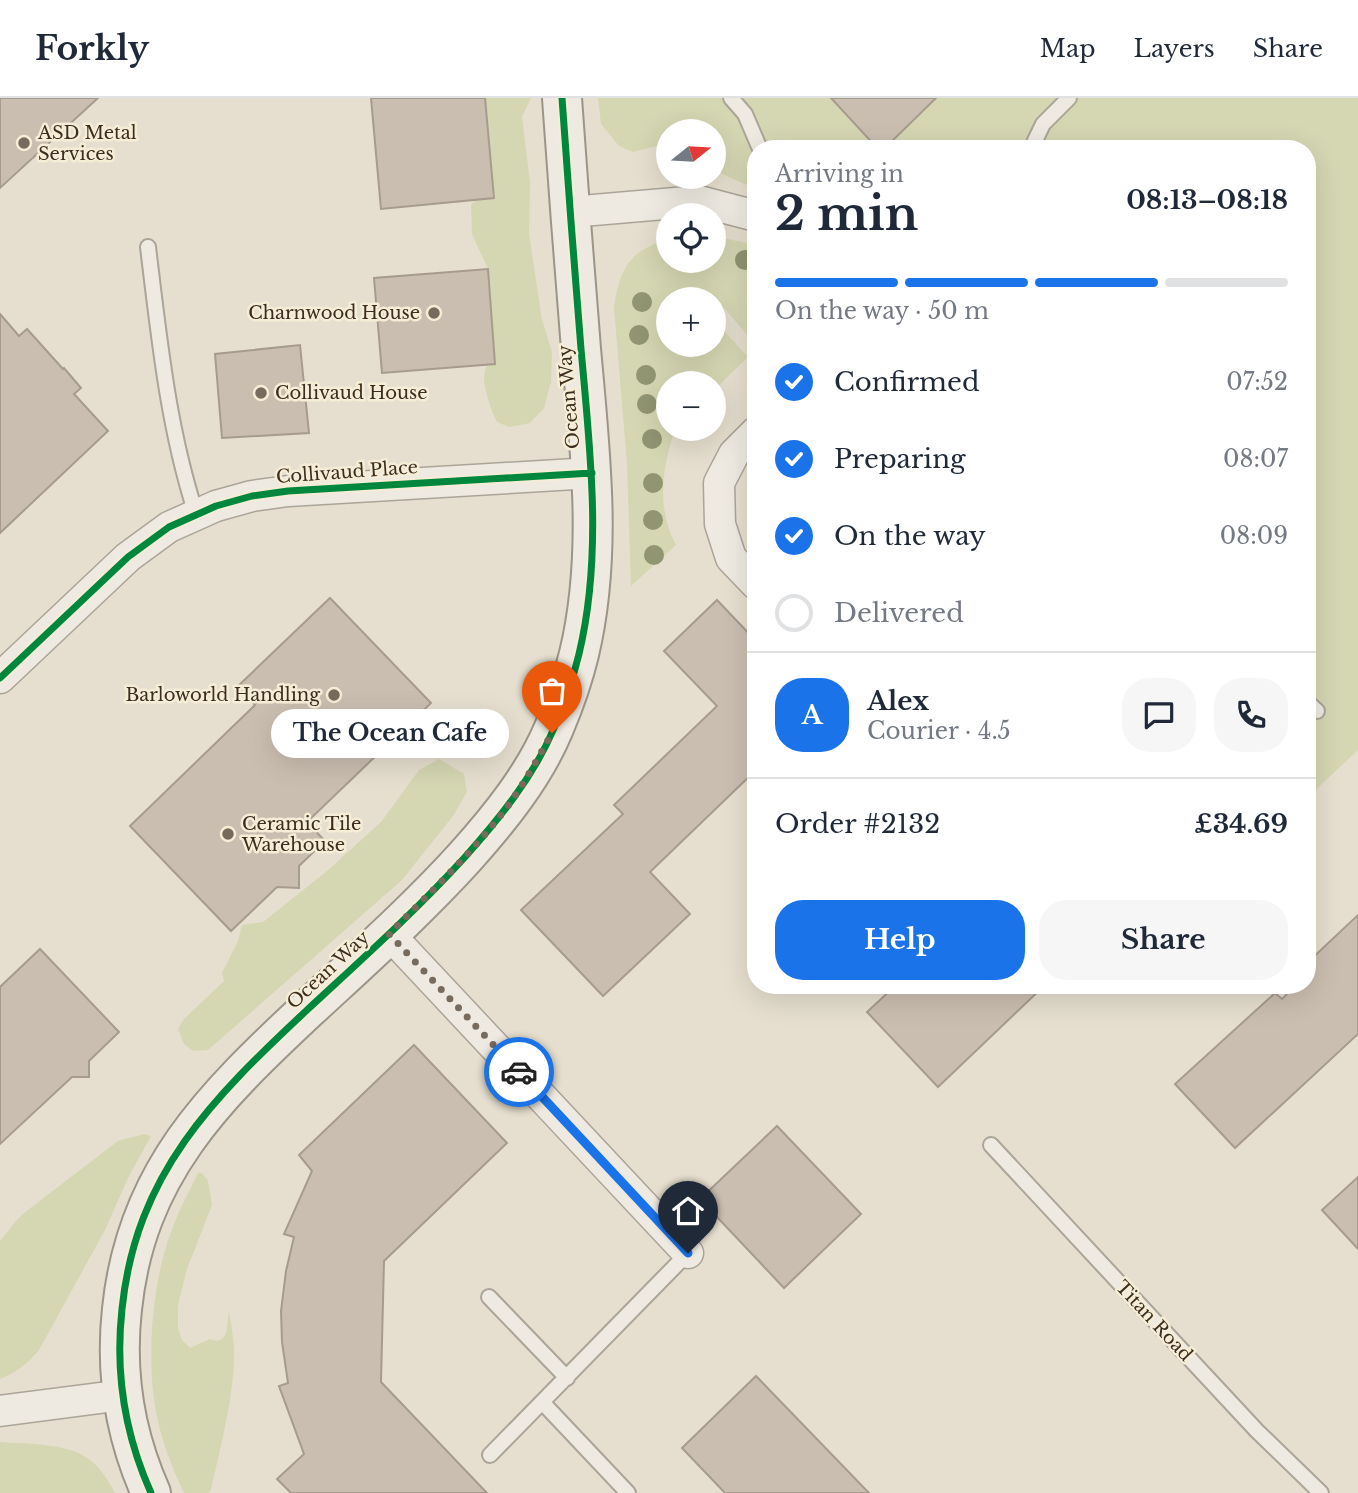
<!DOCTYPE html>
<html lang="en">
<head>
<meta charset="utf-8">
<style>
	:root { --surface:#fff; --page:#f6f6f7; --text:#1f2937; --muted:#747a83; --line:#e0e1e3; --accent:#1a73e8 }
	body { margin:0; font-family:"Libre Baskerville",serif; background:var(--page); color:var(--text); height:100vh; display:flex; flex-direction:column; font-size:26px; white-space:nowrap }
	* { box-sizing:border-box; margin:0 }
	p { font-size:23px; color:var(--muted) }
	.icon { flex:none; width:38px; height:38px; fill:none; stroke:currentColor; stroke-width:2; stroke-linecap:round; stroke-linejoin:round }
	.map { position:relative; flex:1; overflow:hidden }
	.details { position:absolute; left:747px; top:42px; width:569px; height:854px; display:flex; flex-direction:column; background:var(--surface); border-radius:28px; box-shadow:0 7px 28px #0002 }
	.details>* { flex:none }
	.needle { width:46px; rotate:72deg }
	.fabs { position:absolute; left:656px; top:21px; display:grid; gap:14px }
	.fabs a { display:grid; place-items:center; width:70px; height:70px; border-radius:50%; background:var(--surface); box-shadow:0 7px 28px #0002; font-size:35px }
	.pin { position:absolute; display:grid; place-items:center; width:60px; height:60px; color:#fff; margin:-72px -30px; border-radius:50% 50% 50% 0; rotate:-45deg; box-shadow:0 0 7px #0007 }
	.pin .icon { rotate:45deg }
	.courier { position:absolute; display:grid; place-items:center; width:70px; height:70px; margin:-35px; border:5px solid #1a73e8; border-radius:50%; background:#fff; color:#222; box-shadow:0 2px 9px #0007 }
	.bubble { position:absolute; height:49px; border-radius:24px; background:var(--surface); box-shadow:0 7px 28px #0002; font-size:23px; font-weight:700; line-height:49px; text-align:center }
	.overview em { font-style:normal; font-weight:700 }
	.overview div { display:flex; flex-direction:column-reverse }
	.overview { display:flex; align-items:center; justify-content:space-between; height:119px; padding:0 28px }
	h1 { font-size:46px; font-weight:700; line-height:52px }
	.bar { display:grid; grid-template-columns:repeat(4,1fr); gap:10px 7px; align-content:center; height:84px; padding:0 28px }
	.bar i { height:9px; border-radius:5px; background:var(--line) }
	.bar .current { background:var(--accent) }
	.bar p { grid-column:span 4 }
	.line { display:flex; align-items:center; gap:18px; padding:0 28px; border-top:2px solid var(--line) }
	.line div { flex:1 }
	.round { display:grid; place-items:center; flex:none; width:74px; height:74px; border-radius:28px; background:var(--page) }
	ol { padding:0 28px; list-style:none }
	li { display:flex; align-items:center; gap:21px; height:77px }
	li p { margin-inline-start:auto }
	li .icon { padding:7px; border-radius:50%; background:var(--accent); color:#fff; stroke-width:4 }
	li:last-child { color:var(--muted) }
	li i { width:38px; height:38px; border:4px solid var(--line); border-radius:50% }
	.cta { display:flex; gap:14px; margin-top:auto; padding:14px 28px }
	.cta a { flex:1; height:80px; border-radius:28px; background:var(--accent); color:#fff; font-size:28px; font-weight:700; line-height:80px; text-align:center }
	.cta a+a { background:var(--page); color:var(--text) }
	header { display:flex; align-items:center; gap:42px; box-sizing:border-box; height:98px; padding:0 35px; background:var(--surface); border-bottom:2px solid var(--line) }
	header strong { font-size:33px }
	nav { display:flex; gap:38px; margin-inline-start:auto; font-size:24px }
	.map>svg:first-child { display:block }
</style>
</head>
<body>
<header>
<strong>Forkly</strong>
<nav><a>Map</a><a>Layers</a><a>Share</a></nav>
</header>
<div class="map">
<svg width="1358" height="1395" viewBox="0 0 1358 1395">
	<rect width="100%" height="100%" fill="#e6dfcf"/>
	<!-- green -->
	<path fill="#d5d6b2" d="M485,0H531L522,19L530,85L529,136L542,222L552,254L551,284L544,310L530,325L509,329L497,324C491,312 484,293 484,279C485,270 490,259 494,251L488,171L472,136L471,107L476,102L494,100Z
		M598,0H1358V652L1307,700V51H756V91L722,76L714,67V33H668V45L633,54L619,48L601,26Z
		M714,138L746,145L756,153V247L724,210L714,218V201H668V247H714V222L748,259L714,292V285H668V331H675C662,371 656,409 676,447L631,488L627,366L614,210C619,172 629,152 668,142V163H714Z
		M439,661L464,676L467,694L453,718L402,782L208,952L193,953L184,946L178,931L183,922L224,883L222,875L238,843L242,827L263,824L327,773L381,724L419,672Z
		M144,1036L151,1038L128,1080L105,1132L39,1252C28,1265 16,1275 0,1281V1143L14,1125L24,1115L110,1049L118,1043Z
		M198,1075H202L208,1083L212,1107L187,1171L178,1207V1230L182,1242L190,1250L210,1241C229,1249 227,1226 229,1213C231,1226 233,1238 234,1251C235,1294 221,1348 211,1391L209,1395H184C172,1370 161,1341 156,1314C146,1260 152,1185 171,1134C178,1114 189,1094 198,1075Z
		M0,1344C26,1346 66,1345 87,1360C100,1368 108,1382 115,1395H0Z"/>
	<!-- building -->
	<path fill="#cabeb0" stroke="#a79b8e" stroke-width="2" d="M0,0H98L0,90Z
		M371,0H485L494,100L381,111Z
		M831,0H936L884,51H878Z
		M488,171L495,266L382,275L374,180Z
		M0,216L19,238L27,231L63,271L64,270L81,290L74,296L108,333L0,435Z
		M300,247L309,335L222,340L215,256Z
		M330,500L431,605L307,724L325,743L299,768V790L277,789L231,833L130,728L255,607L237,589Z
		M717,502L756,543V672L650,774L690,816L603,898L521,812L623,716L614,707L717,608L664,553Z
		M1358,817V936L1235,1050L1175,986L1275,895L1282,901L1296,887H1307V865Z
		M40,851L119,934L89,963V979H72L0,1046V889Z
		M896,887H1045L938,989L867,914Z
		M414,947L507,1045L384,1163L381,1284L487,1395H291L277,1381L304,1356L279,1288L288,1285L282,1244L281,1213L286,1173L294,1139L284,1136L312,1073L299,1057Z
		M777,1028L861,1116L784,1190L700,1101Z
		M1358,1079V1151L1322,1112Z
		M756,1278L869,1395H725L682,1350Z"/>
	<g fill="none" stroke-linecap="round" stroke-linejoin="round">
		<defs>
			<path id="lane" d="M731,0L745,16L760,51
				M1031,51L1043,26L1069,0
				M148,149C159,239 168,330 196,416
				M1307,604L1317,613
				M991,1047L1257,1333L1321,1395
				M489,1199L567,1280
				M543,1305L628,1395
				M490,1357L688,1155"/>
			<path id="street" d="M570,114L699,103L756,118
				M756,334L734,356L719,385L720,426L731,460L756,486
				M0,580L128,459L169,429L216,408L252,398L288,393L592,375
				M389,836L688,1155
				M0,1313L123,1297"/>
			<path id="secondary" d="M151,1395C125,1337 115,1274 122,1211C136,1075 213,1000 307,912C361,862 416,813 465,759C499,721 534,678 554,630C564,606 573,581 579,556C603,456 590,351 581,251C574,167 568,84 562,0"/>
		</defs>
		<!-- lane casing -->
		<use href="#lane" stroke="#aba498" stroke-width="18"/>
		<!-- street casing -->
		<use href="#street" stroke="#aba498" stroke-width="33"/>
		<!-- secondary casing -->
		<use href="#secondary" stroke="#9b9488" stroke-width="42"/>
		<!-- lane -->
		<use href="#lane" stroke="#eeeae1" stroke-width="14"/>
		<!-- street -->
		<use href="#street" stroke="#eeeae1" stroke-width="30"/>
		<!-- secondary -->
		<use href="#secondary" stroke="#eeeae1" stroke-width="38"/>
		<defs>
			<path id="cycleway" d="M0,580L128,459L169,429L216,408L252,398L288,393L592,375
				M151,1395C125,1337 115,1274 122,1211C136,1075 213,1000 307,912C361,862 416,813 465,759C499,721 534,678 554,630C564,606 573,581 579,556C603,456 590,351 581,251C574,167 568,84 562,0"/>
		</defs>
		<!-- cycleway casing -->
		<use href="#cycleway" stroke="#f6edd6" stroke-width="11"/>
		<!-- cycleway -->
		<use href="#cycleway" stroke="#00873e" stroke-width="7"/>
	</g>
	<!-- trees -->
	<g fill="#919572">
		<circle cx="745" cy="162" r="10"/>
		<circle cx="642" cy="204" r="10"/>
		<circle cx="639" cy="237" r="10"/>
		<circle cx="646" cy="277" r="10"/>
		<circle cx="647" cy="306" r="10"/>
		<circle cx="652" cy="341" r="10"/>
		<circle cx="653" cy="385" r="10"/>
		<circle cx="653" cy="422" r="10"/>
		<circle cx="654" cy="457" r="10"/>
	</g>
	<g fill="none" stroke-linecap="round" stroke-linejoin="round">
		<!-- done -->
		<path stroke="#776b5d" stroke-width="7" stroke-dasharray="0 12.6" d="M519,974L389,836C430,795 472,755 507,709C524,686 538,660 552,635"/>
		<!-- route -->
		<path stroke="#1a73e8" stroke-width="9" d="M519,974L688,1155"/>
	</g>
	<!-- markers -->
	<g fill="#776b5d" stroke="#f6edd6" stroke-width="2.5">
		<circle cx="24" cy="45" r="7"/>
		<circle cx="434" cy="215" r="7"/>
		<circle cx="261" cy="295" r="7"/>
		<circle cx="334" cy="597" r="7"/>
		<circle cx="228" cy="736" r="7"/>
	</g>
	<g text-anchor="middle" stroke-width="5" stroke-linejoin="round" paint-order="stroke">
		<!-- poi labels -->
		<g font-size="18" fill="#3b2d1f" stroke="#f6edd6" text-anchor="start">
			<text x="38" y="41">ASD Metal<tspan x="38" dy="21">Services</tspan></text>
			<text x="420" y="221" text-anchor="end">Charnwood House</text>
			<text x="275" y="301">Collivaud House</text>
			<text x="320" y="603" text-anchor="end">Barloworld Handling</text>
			<text x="242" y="732">Ceramic Tile<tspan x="242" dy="21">Warehouse</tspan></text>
		</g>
		<!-- street labels -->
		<g font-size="18" fill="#3b2d1f" stroke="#f6edd6">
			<text transform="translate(569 299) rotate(-95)" y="6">Ocean Way</text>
			<text transform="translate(347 374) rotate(-4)" y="6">Collivaud Place</text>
			<text transform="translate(328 872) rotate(-43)" y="6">Ocean Way</text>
			<text transform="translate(1154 1223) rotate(47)" y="6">Titan Road</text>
		</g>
	</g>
</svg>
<div class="fabs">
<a><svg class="needle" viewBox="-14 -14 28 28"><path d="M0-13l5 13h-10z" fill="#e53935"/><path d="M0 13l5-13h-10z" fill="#747a83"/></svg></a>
<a><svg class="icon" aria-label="locate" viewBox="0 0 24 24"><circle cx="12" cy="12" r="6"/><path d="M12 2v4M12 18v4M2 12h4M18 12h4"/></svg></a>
<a>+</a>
<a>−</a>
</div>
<div class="pin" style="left:552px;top:635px;background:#ea580c"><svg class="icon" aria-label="bag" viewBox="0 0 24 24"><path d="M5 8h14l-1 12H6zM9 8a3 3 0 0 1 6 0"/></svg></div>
<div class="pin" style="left:688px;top:1155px;background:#1f2937"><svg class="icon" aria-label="home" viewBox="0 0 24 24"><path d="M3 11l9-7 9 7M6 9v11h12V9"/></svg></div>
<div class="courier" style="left:519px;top:974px"><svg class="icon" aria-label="car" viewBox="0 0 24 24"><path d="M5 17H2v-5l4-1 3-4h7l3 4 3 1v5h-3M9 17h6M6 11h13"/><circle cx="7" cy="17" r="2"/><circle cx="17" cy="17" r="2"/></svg></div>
<div class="bubble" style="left:271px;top:611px;width:238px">The Ocean Cafe</div>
<section class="details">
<div class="overview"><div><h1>2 min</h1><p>Arriving in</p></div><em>08:13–08:18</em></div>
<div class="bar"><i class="current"></i><i class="current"></i><i class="current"></i><i></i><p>On the way · 50 m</p></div>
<ol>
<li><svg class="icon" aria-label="check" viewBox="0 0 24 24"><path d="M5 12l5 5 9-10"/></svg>Confirmed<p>07:52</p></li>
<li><svg class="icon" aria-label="check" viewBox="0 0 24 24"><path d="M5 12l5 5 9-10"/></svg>Preparing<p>08:07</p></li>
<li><svg class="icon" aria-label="check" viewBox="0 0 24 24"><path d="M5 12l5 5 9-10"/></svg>On the way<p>08:09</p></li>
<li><i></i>Delivered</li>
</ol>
<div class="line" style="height:126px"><b class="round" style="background:var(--accent);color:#fff">A</b><div><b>Alex</b><p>Courier · 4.5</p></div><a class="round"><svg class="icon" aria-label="chat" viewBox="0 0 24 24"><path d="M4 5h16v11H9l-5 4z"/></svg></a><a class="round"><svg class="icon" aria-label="phone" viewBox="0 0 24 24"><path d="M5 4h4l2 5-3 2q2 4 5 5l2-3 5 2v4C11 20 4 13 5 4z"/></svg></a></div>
<div class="line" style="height:91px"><div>Order #2132</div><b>£34.69</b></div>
<div class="cta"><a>Help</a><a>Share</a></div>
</section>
</div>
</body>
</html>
